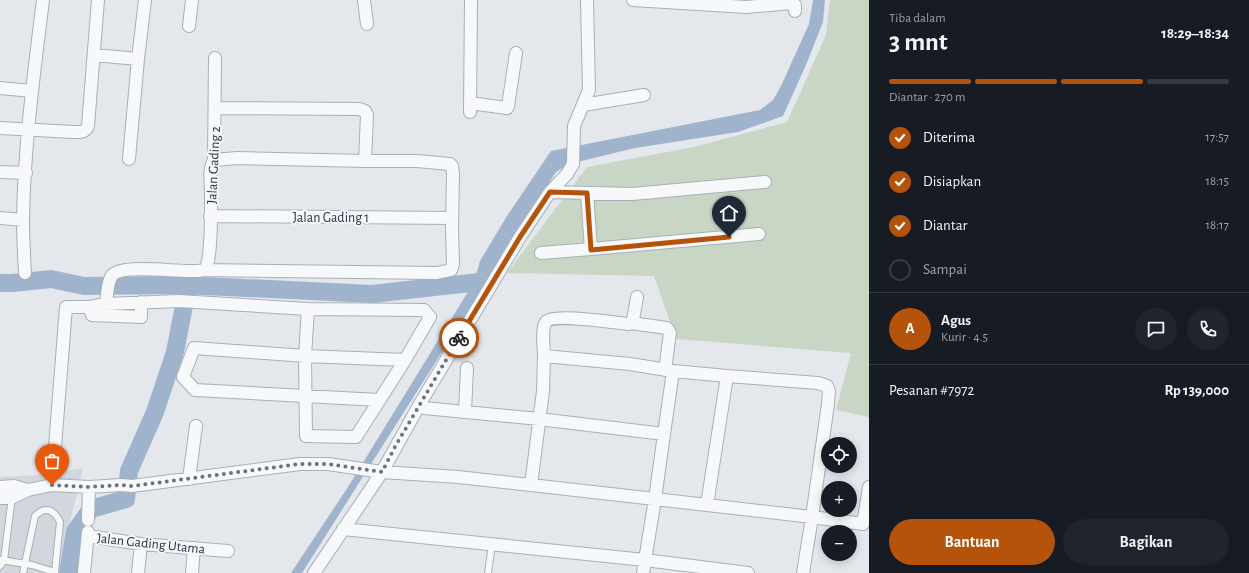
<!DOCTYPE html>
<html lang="id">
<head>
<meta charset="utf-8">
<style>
	:root { --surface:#171b24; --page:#20242c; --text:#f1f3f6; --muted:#9ea1a6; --line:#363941; --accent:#b45309 }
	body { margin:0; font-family:"Alegreya Sans",sans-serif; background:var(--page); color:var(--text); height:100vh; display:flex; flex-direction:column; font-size:15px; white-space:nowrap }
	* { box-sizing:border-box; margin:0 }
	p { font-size:13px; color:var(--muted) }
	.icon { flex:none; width:22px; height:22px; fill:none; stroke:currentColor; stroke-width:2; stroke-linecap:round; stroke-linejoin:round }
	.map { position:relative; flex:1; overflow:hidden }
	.details { display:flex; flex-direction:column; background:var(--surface); width:380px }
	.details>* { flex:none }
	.tools { position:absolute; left:821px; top:437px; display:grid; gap:8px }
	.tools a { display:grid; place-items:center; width:36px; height:36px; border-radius:50%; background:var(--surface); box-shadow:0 2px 10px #0003; font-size:20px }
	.pin { position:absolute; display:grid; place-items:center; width:34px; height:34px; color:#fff; margin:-41px -17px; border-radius:50% 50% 50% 0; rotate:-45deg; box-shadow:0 0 4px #0007 }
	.pin .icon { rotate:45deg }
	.courier { position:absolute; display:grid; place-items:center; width:40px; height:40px; margin:-20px; border:3px solid #b45309; border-radius:50%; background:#fff; color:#222; box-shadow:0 1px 5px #0007 }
	.overview em { font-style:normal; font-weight:700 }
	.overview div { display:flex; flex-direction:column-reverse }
	.overview { display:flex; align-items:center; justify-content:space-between; height:68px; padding:0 20px }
	h1 { font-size:26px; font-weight:700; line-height:30px }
	.bar { display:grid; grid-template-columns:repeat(4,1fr); gap:6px 4px; align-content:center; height:48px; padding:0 20px }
	.bar i { height:5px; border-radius:3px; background:var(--line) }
	.bar .current { background:var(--accent) }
	.bar p { grid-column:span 4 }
	.line { display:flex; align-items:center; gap:10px; padding:0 20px; border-top:1px solid var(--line) }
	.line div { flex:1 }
	.round { display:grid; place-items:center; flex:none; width:42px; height:42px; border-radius:21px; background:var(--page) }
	ol { padding:0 20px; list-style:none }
	li { display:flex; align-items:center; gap:12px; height:44px }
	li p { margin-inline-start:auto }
	li .icon { padding:4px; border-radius:50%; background:var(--accent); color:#fff; stroke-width:4 }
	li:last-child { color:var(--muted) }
	li i { width:22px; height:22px; border:2px solid var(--line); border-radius:50% }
	.button { display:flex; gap:8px; margin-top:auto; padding:8px 20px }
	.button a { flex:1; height:46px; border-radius:24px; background:var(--accent); color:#fff; font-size:16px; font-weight:700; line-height:46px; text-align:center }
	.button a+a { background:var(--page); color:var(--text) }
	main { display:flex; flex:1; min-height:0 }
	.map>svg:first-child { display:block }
</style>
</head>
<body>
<main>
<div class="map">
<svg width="869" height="573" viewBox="0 0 869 573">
	<rect width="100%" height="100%" fill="#e4e7ec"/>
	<!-- built -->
	<path fill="#d2d6de" d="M83,468L70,522L66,573H0V477L41,475Z"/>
	<!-- green -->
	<path fill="#c9d6c5" d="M830,0H869V417L836,410L851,353L676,339L654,276L507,273L587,167L694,147L787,122L826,35Z"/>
	<!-- water -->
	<path fill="#9fb4cc" d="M813,0H825L823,22L806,65L783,116L738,132L635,148L569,164L556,172L302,573H291L348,487L474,282L480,261L507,216L551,151L760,110L773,100L781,86L809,24Z"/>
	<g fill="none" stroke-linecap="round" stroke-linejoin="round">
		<!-- river -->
		<path stroke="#9fb4cc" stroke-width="18" d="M0,283H13L51,279L84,286L184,285L372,294L479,282
			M68,573L75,532L91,509L126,499L129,471L155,412L175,352L188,285"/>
		<defs>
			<path id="service" d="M1,560L32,565L55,572V573
				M0,566L4,560L12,497
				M23,573L35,516C46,505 54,510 60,522L55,572
				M488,573L492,544"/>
			<path id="minor" d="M364,0L367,24
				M633,0L746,7L793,3L795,5V11
				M189,26L192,0
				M94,55L138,59L129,159
				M138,59L145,0
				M0,88L32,91
				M470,103L507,108L508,106L516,53
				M583,105L644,95
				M215,108L359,109L365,111L367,115L365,161
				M470,112L471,0
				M0,128L73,132C80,132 85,133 88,126L98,0
				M0,172L26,173
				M550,192L632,194L765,182
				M587,193L591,249
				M210,216L452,218
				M0,218L23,220
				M541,253L591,249L759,234
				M205,270C212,258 211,210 211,193C211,182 208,170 214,160L215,58
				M25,273C24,255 23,238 23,221C24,147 34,73 43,0
				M106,304L179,301L308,309L424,310L430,317L405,360L356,437L306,436L305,356L308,309
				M89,307L92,315L141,317V302
				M631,323L667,328L670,333L665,370
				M544,356C544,347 541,328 546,322C552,313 616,323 629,324L633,320L637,297
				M379,400L195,390L183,377L194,348L305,356L405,360
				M419,406L424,408L539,419L664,434L673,371
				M465,412L467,368
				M189,479L196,426
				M52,485L66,307H89L106,304C107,296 107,285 111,277C119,261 188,275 205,270L437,273L451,270L453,264L452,227L453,174L452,166L450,164L417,161H365L237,158L214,160
				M0,487L14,486L28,490
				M0,498H11L28,490L52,485L89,487L121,485L132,486L300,464H328L382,472L458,477L531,485L543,391L544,356L630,364L673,371L727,376L707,505L655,499L664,434
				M707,505L812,517L828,404L829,391L827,386L818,383L727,376
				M88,520L89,487
				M343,529L645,560L655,499L531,485
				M88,536L141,544L228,551
				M84,573L88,532
				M138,573L141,544
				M192,573L194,548
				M314,573L382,472L421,402L520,237L550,192L567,174L573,164L574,126L589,90L587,0
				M643,573L645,560L748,573
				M803,573L812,517L863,524L869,487"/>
		</defs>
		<!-- service casing -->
		<use href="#service" stroke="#a9aeb7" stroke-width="8"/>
		<!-- minor casing -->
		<use href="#minor" stroke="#a9aeb7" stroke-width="14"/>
		<!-- service -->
		<use href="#service" stroke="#f7f8fa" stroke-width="6"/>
		<!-- minor -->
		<use href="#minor" stroke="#f7f8fa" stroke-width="12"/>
	</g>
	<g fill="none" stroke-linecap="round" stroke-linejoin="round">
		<!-- done -->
		<path stroke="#6c737f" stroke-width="4" stroke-dasharray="0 7.2" d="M52,485L89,487L121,485L132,486L300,464H328L382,472L396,445L459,338"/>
		<!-- route -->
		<path stroke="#b45309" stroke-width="5" d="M459,338L520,237L550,192L587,193L591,250L729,237"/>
	</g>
	<g text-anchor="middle" stroke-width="4" stroke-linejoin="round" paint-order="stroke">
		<!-- street labels -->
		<g font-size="14" fill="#2b3445" stroke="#f4f6f9">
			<text transform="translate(213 165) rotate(-87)" y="5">Jalan Gading 2</text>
			<text x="331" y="222">Jalan Gading 1</text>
			<text transform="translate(151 543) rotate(6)" y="5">Jalan Gading Utama</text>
		</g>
	</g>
</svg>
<div class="tools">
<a><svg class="icon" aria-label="locate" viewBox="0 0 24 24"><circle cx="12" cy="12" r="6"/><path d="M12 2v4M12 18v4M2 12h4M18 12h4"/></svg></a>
<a>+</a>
<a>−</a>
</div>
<div class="pin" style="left:52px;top:485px;background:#ea580c"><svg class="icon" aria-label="bag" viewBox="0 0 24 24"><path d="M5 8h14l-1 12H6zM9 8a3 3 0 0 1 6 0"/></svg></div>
<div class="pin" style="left:729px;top:237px;background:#1f2937"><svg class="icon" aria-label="home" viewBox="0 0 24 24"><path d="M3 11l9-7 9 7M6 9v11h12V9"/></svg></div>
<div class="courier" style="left:459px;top:338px"><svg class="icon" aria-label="bike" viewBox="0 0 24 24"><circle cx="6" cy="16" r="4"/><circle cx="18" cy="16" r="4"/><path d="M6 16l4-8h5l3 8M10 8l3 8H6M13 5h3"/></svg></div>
</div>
<section class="details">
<div class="overview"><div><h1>3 mnt</h1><p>Tiba dalam</p></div><em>18:29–18:34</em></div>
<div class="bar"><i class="current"></i><i class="current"></i><i class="current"></i><i></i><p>Diantar · 270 m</p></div>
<ol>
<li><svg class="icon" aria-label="check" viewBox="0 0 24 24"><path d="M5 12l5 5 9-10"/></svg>Diterima<p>17:57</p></li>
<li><svg class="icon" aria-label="check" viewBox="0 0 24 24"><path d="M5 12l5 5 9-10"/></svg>Disiapkan<p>18:15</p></li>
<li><svg class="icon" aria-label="check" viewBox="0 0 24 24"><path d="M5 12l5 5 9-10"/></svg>Diantar<p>18:17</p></li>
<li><i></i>Sampai</li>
</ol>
<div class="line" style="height:72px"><b class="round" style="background:var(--accent);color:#fff">A</b><div><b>Agus</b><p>Kurir · 4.5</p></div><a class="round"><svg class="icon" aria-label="chat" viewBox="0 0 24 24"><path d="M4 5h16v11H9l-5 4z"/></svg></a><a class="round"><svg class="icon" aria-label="phone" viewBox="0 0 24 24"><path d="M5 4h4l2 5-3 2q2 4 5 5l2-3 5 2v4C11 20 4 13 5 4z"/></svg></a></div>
<div class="line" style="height:52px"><div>Pesanan #7972</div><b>Rp 139,000</b></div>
<div class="button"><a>Bantuan</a><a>Bagikan</a></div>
</section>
</main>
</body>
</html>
